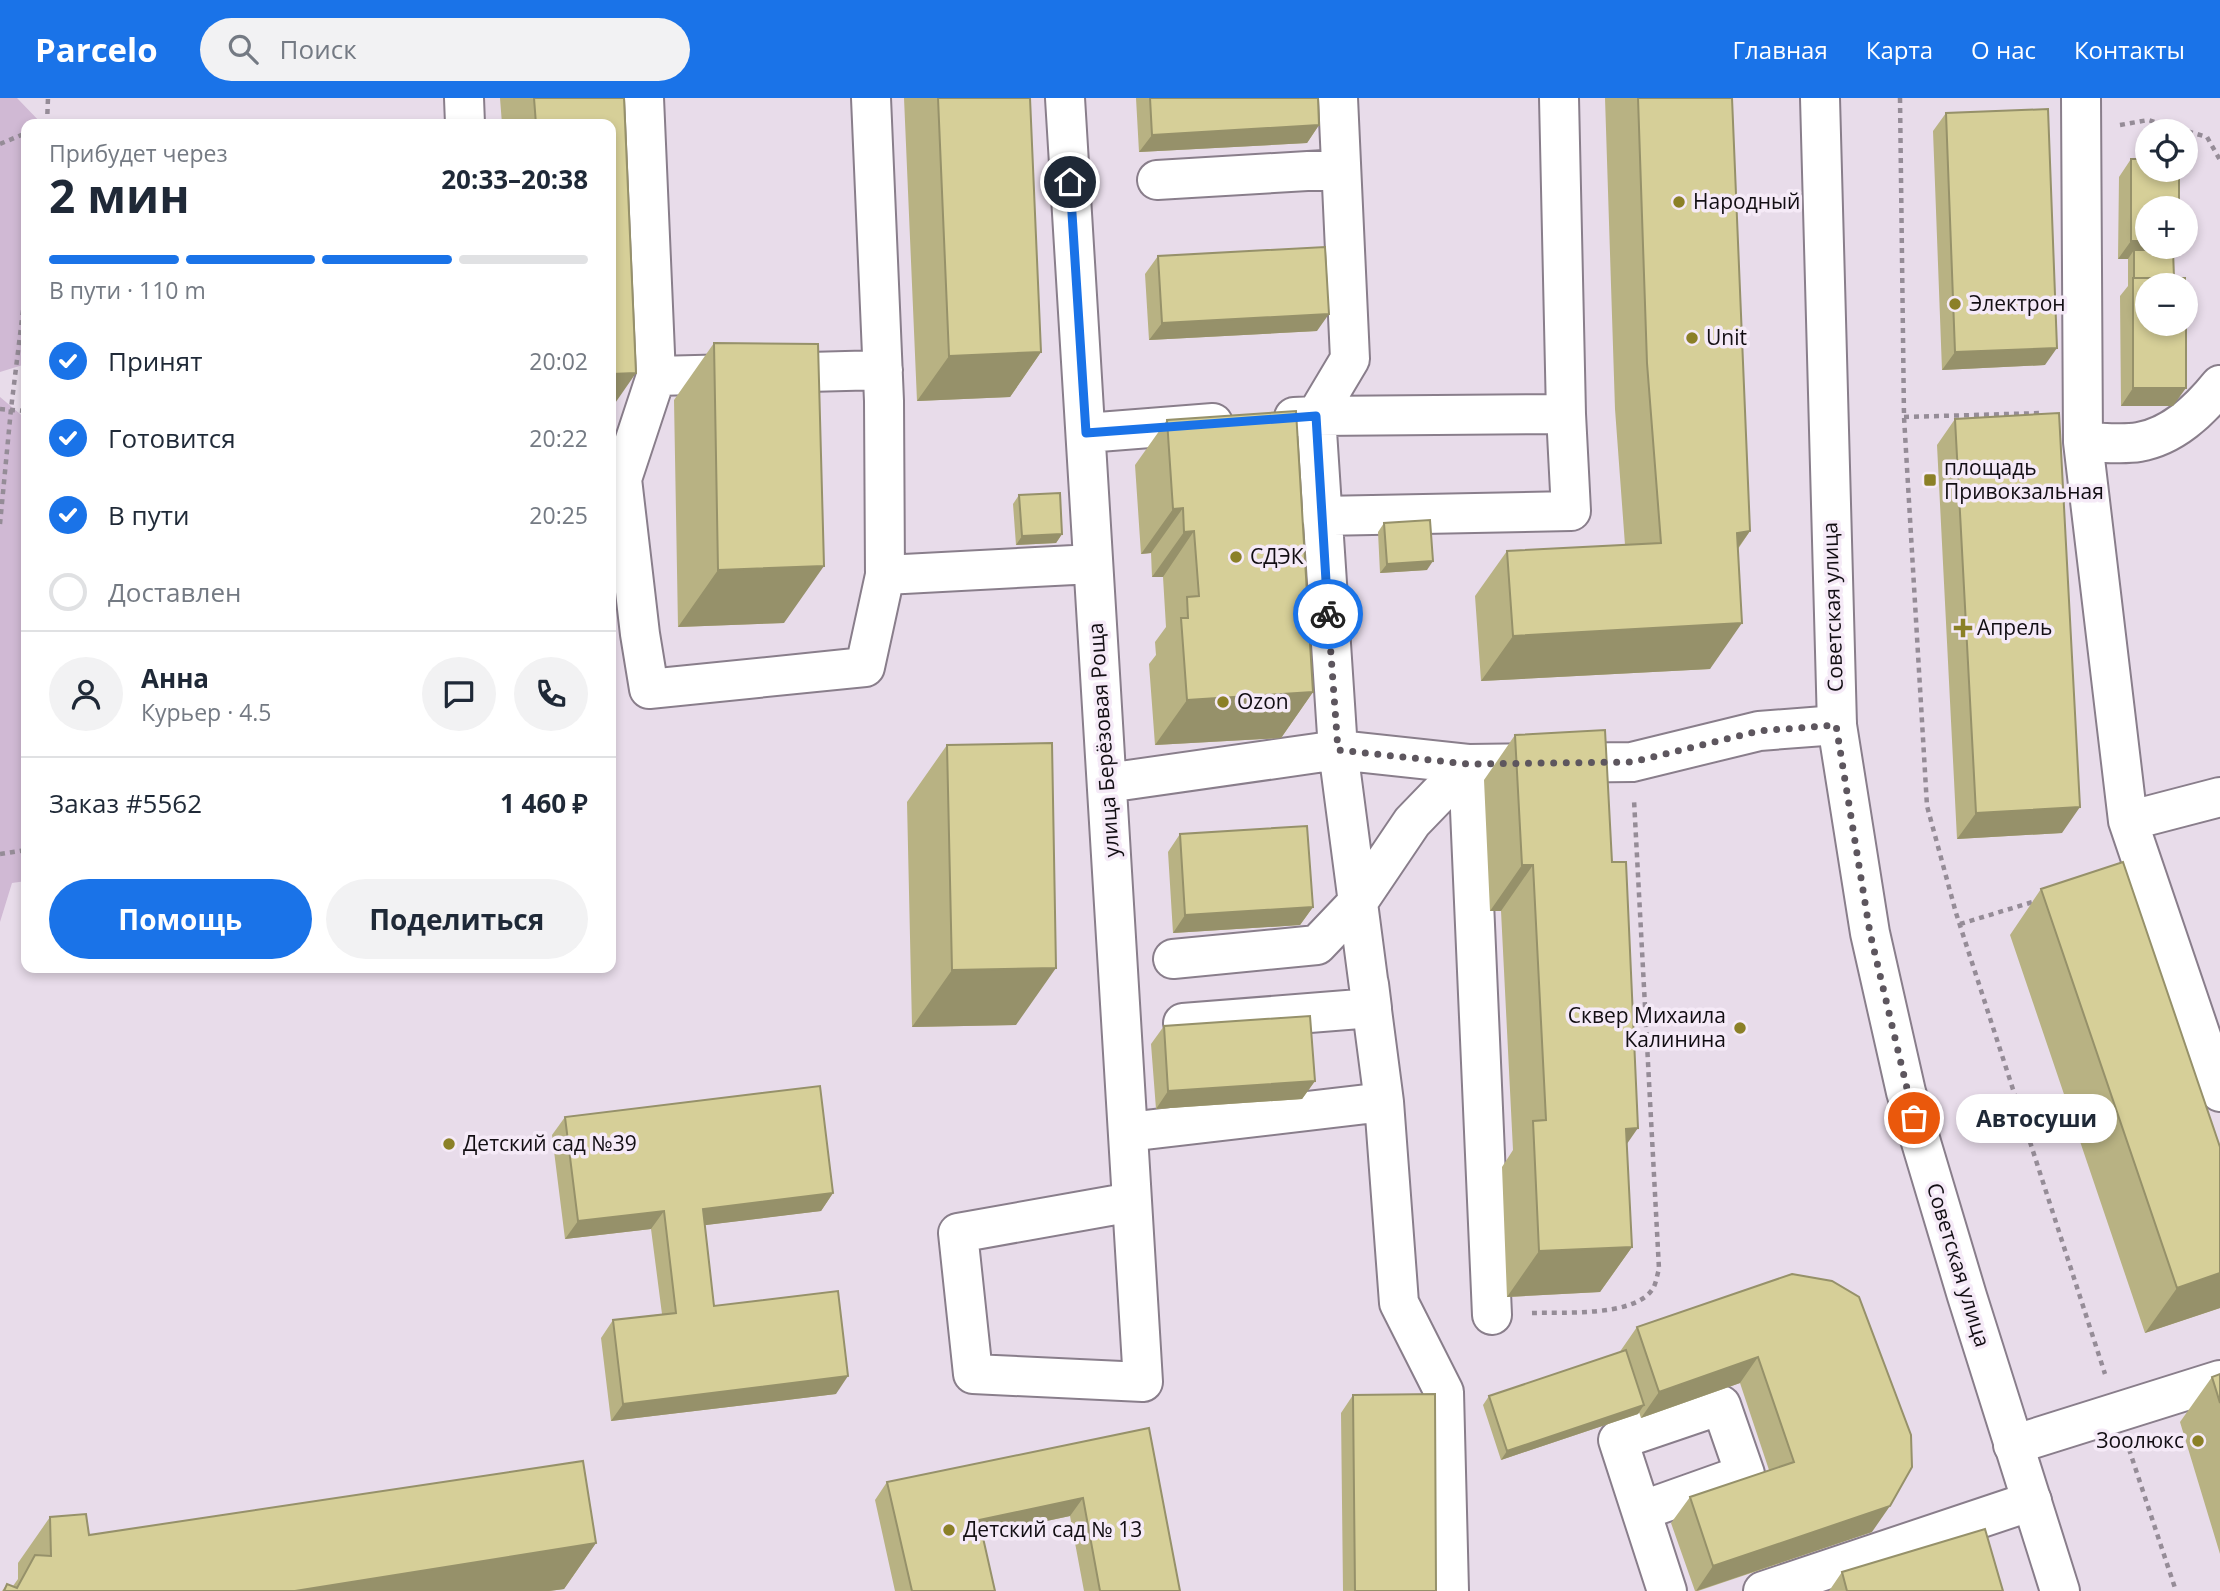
<!DOCTYPE html>
<html lang="ru">
<head>
<meta charset="utf-8">
<style>
	:root { --surface:#fff; --page:#f2f2f3; --text:#1f2937; --muted:#747a83; --line:#e0e1e3; --accent:#1a73e8 }
	body { margin:0; font-family:"Open Sans",sans-serif; background:var(--page); color:var(--text); height:100vh; display:flex; flex-direction:column; font-size:26px; white-space:nowrap }
	* { box-sizing:border-box; margin:0 }
	p { font-size:23px; color:var(--muted) }
	.icon { flex:none; width:38px; height:38px; fill:none; stroke:currentColor; stroke-width:2; stroke-linecap:round; stroke-linejoin:round }
	.map { position:relative; flex:1; overflow:hidden }
	.panel { position:absolute; left:21px; top:21px; width:595px; height:854px; display:flex; flex-direction:column; background:var(--surface); border-radius:14px; box-shadow:0 4px 10px #0003 }
	.panel>* { flex:none }
	.fabs { position:absolute; left:2135px; top:21px; display:grid; gap:14px }
	.fabs a { display:grid; place-items:center; width:63px; height:63px; border-radius:50%; background:var(--surface); box-shadow:0 4px 10px #0003; font-size:35px }
	.pin { position:absolute; display:grid; place-items:center; width:60px; height:60px; color:#fff; margin:-30px; border:4px solid #fff; border-radius:50%; box-shadow:0 2px 7px #0007 }
	.courier { position:absolute; display:grid; place-items:center; width:70px; height:70px; margin:-35px; border:5px solid #1a73e8; border-radius:50%; background:#fff; color:#222; box-shadow:0 2px 9px #0007 }
	.bubble { position:absolute; height:49px; border-radius:24px; background:var(--surface); box-shadow:0 4px 10px #0003; font-size:23px; font-weight:700; line-height:49px; text-align:center }
	.head em { font-style:normal; font-weight:700 }
	.head div { display:flex; flex-direction:column-reverse }
	.head { display:flex; align-items:center; justify-content:space-between; height:119px; padding:0 28px }
	h1 { font-size:46px; font-weight:700; line-height:52px }
	.bar { display:grid; grid-template-columns:repeat(4,1fr); gap:10px 7px; align-content:center; height:84px; padding:0 28px }
	.bar i { height:9px; border-radius:5px; background:var(--line) }
	.bar .on { background:var(--accent) }
	.bar p { grid-column:span 4 }
	.line { display:flex; align-items:center; gap:18px; padding:0 28px; border-top:2px solid var(--line) }
	.line div { flex:1 }
	.round { display:grid; place-items:center; flex:none; width:74px; height:74px; border-radius:37px; background:var(--page) }
	ol { padding:0 28px; list-style:none }
	li { display:flex; align-items:center; gap:21px; height:77px }
	li p { margin-inline-start:auto }
	li .icon { padding:7px; border-radius:50%; background:var(--accent); color:#fff; stroke-width:4 }
	li:last-child { color:var(--muted) }
	li i { width:38px; height:38px; border:4px solid var(--line); border-radius:50% }
	.primary-button { display:flex; gap:14px; margin-top:auto; padding:14px 28px }
	.primary-button a { flex:1; height:80px; border-radius:42px; background:var(--accent); color:#fff; font-size:28px; font-weight:700; line-height:80px; text-align:center }
	.primary-button a+a { background:var(--page); color:var(--text) }
	header { display:flex; align-items:center; gap:42px; box-sizing:border-box; height:98px; padding:0 35px; background:var(--accent); color:#fff }
	header strong { font-size:33px }
	nav { display:flex; gap:38px; margin-inline-start:auto; font-size:24px }
	.search { width:490px; height:63px; background:var(--page); display:flex; align-items:center; gap:18px; box-sizing:border-box; padding:0 24px; border-radius:38px; color:var(--muted); font-size:26px }
	.map>svg:first-child { display:block }
</style>
</head>
<body>
<header>
<strong>Parcelo</strong>
<div class="search"><svg class="icon" aria-label="search" viewBox="0 0 24 24"><circle cx="10" cy="10" r="6"/><path d="M15 15l6 6"/></svg>Поиск</div>
<nav><a>Главная</a><a>Карта</a><a>О нас</a><a>Контакты</a></nav>
</header>
<div class="map">
<svg width="2220" height="1493" viewBox="0 0 2220 1493">
	<rect width="100%" height="100%" fill="#e8dcea"/>
	<!-- green -->
	<path fill="#d0b9d4" d="M0,0H17L42,26H26V266L0,274Z
		M0,299L26,321V783L12,785L0,824Z"/>
	<g fill="none" stroke-linecap="round" stroke-linejoin="round">
		<defs>
			<path id="minor" d="M464,0L465,26
				M644,0L656,278L622,381L640,536L649,591L865,569L885,477
				M871,0L884,303L885,477L1093,466
				M1065,0L1143,1284L973,1276L958,1135L1132,1104
				M2081,0L2083,344L2128,723L2220,994
				M1157,82L1341,71
				M656,278L883,272
				M1294,319L1316,318L1350,261L1338,0
				M1086,335L1213,325
				M2083,344C2101,344 2121,347 2139,344C2173,338 2199,313 2220,287
				M1321,418L1571,413L1566,316
				M1468,666L1492,1217
				M1107,685L1338,652L1468,666L1632,664L1759,633L1837,627
				M2128,723L2220,699
				M1173,861L1317,847L1358,804L1412,724L1468,666
				M1183,925L1372,910L1369,886
				M1384,1004L1399,1205L1444,1294L1449,1493
				M1128,1034L1384,1004L1338,652L1316,318L1566,316L1559,0
				M2013,1347L2220,1282
				M1641,1413L1745,1376L1721,1307L1618,1342L1667,1493
				M1763,1493L2032,1403"/>
			<path id="major" d="M1820,0L1837,627L1870,835L1906,994L1967,1198L2060,1493"/>
		</defs>
		<!-- minor casing -->
		<use href="#minor" stroke="#897e8b" stroke-width="42"/>
		<!-- major casing -->
		<use href="#major" stroke="#897e8b" stroke-width="42"/>
		<!-- path -->
		<path stroke="#958c97" stroke-width="4.5" stroke-dasharray="5 5" stroke-linecap="butt" d="M1900,0L1904,319L1927,708L1956,815L2105,1276
			M47,26L48,0
			M2120,27L2148,22L2207,39L2220,62
			M0,46L26,35
			M0,311L26,313
			M1904,319L2043,315
			M0,426L11,311L26,188
			M0,756L26,752
			M1960,826L2036,803
			M1532,1215C1562,1214 1633,1219 1652,1192C1656,1187 1657,1177 1659,1171L1634,702
			M2129,1351L2176,1493"/>
		<!-- minor -->
		<use href="#minor" stroke="#fff" stroke-width="38"/>
		<!-- major -->
		<use href="#major" stroke="#fff" stroke-width="38"/>
	</g>
	<!-- wall -->
	<path fill="#b8b283" d="M500,0H624L611,26H502Z
		M904,0H1030L1041,254L1010,299L917,303Z
		M1136,0H1318L1319,27L1307,45L1139,54Z
		M1605,0H1732L1750,433L1738,451L1710,571L1481,583L1475,498L1507,453L1625,447L1615,311Z
		M1946,15L2045,267L1942,272L1933,33Z
		M2131,61L2147,149H2176L2173,152V308H2121L2120,198L2128,188V161H2118L2119,79Z
		M1158,158L1317,233L1149,242L1145,176Z
		M714,245L784,525L678,529L674,302Z
		M1955,321L2062,735L1957,741L1937,347Z
		M1167,322L1313,594L1281,640L1155,647L1149,566L1156,557L1155,544L1166,529L1163,479H1152L1151,455L1141,456L1135,367Z
		M1019,397L1062,436L1056,445L1016,447L1013,406Z
		M1384,425L1427,472L1380,475L1378,434Z
		M1515,637L1627,1046L1632,1149L1600,1194L1507,1199L1502,1069L1513,1052L1501,813H1490L1484,682Z
		M947,647L1016,927L912,929L907,704Z
		M1180,736L1313,809L1300,827L1173,835L1168,754Z
		M2041,791L2220,1049V1210L2145,1235L2010,837Z
		M1164,928L1315,983L1302,1001L1156,1011L1151,946Z
		M565,1019L833,1095L821,1113L705,1127L714,1208L836,1296L611,1323L601,1240L613,1222L662,1216L651,1131L565,1141L552,1037Z
		M1792,1176L1872,1434L1698,1493H1695L1671,1425L1690,1399L1769,1372L1740,1285L1641,1320L1639,1314L1638,1316L1501,1362L1483,1307L1489,1298L1619,1255L1637,1229Z
		M2220,1276V1456L2180,1324L2212,1279Z
		M1353,1297L1436,1493H1343L1341,1315Z
		M1149,1330L1180,1493H1084L1070,1418L982,1437L995,1493H895L875,1402L887,1384Z
		M50,1419L89,1437L596,1445L564,1491L549,1493H2L7,1486L13,1488L18,1481V1465Z
		M1842,1474L2003,1493H1829Z"/>
	<!-- shaded-wall -->
	<path fill="#96916a" d="M1319,27L1307,45L1139,54L1152,37Z
		M2131,143H2147V149H2176L2167,161L2134,152L2128,161H2118Z
		M1329,216L1317,233L1149,242L1162,225Z
		M2057,250L2045,267L1942,272L1955,254Z
		M1041,254L1010,299L917,303L949,258Z
		M636,275L611,311V276Z
		M2133,290H2186L2173,308H2121Z
		M1183,410L1151,455L1141,456L1173,411Z
		M1194,433L1163,479H1152L1184,434Z
		M1750,433L1718,478L1737,435Z
		M1062,436L1056,445L1016,447L1022,438Z
		M1433,463L1427,472L1380,475L1387,466Z
		M824,468L784,525L678,529L718,472Z
		M1742,525L1710,571L1481,583L1513,538Z
		M1313,594L1281,640L1155,647L1187,602Z
		M2080,709L2062,735L1957,741L1976,715Z
		M1522,767H1533L1501,813H1490Z
		M1313,809L1300,827L1173,835L1185,817Z
		M1056,870L1016,927L912,929L952,872Z
		M1315,983L1302,1001L1156,1011L1168,993Z
		M1638,1030L1606,1076L1626,1031Z
		M833,1095L821,1113L690,1129L703,1111Z
		M664,1113L651,1131L565,1141L578,1123Z
		M1632,1149L1600,1194L1507,1199L1539,1153Z
		M2220,1175V1210L2145,1235L2177,1190Z
		M1758,1259L1740,1285L1641,1320L1659,1294Z
		M848,1278L836,1296L611,1323L623,1306Z
		M1644,1307L1638,1316L1501,1362L1507,1353Z
		M1083,1400L1070,1418L966,1440L979,1422Z
		M1890,1408L1872,1434L1696,1493L1713,1468Z
		M596,1445L564,1491L549,1493H295Z"/>
	<!-- building -->
	<path fill="#d6cf98" stroke="#96916a" stroke-width="2" d="M534,0H624L636,275L611,276V26H536Z
		M938,0H1030L1041,254L949,258Z
		M1150,0H1318L1319,27L1152,37Z
		M1638,0H1732L1750,433L1737,435L1742,525L1513,538L1507,453L1661,445L1647,265Z
		M2048,11L2057,250L1955,254L1946,15Z
		M2131,61H2147V72H2179V110H2147V143H2131Z
		M1325,149L1329,216L1162,225L1158,158Z
		M2134,152H2173L2174,180H2134Z
		M2133,180H2185V187H2147V226H2186V290H2133Z
		M714,245L818,246L824,468L718,472Z
		M1296,313L1313,594L1187,602L1181,520H1188L1187,499L1199,498L1194,433L1184,434L1183,410L1173,411L1167,322Z
		M2059,315L2080,709L1976,715L1955,321Z
		M1060,395L1062,436L1022,438L1019,397Z
		M1430,422L1433,463L1387,466L1384,425Z
		M1605,632L1612,764H1626L1638,1030L1626,1031L1632,1149L1539,1153L1533,1023L1546,1022L1533,767H1522L1515,637Z
		M1052,645L1056,870L952,872L947,647Z
		M1307,728L1313,809L1185,817L1180,736Z
		M2123,764L2220,1049V1175L2177,1190L2041,791Z
		M1310,918L1315,983L1168,993L1164,928Z
		M820,988L833,1095L703,1111L714,1208L838,1193L848,1278L623,1306L613,1222L676,1215L664,1113L578,1123L565,1019Z
		M1792,1176L1832,1183L1859,1199L1911,1337L1912,1369L1890,1408L1713,1468L1690,1399L1794,1364L1758,1259L1659,1294L1637,1229Z
		M1626,1252L1644,1307L1507,1353L1489,1298Z
		M2220,1276V1305L2212,1279Z
		M1435,1296L1436,1493H1355L1353,1297Z
		M1149,1330L1180,1493H1100L1083,1400L979,1422L995,1493H912L887,1384Z
		M583,1363L596,1445L295,1493H4L7,1486L17,1490L35,1457L51,1458L50,1419L86,1416L89,1437Z
		M1985,1431L2003,1493H1847L1842,1474Z"/>
	<g fill="none" stroke-linecap="round" stroke-linejoin="round">
		<!-- done -->
		<path stroke="#5d565e" stroke-width="7" stroke-dasharray="0 12.6" d="M1328,516L1338,652L1468,666L1632,664L1759,633L1836,627L1870,835L1914,1020"/>
		<!-- route -->
		<path stroke="#1a73e8" stroke-width="9" d="M1070,84L1086,335L1316,318L1328,516"/>
	</g>
	<!-- markers -->
	<g fill="#8b8027" stroke="#f5eaf7" stroke-width="2.5">
		<circle cx="1679" cy="104" r="7"/>
		<circle cx="1955" cy="206" r="7"/>
		<circle cx="1692" cy="240" r="7"/>
		<rect x="1923" y="375" width="14" height="14" rx="3.5"/>
		<circle cx="1236" cy="459" r="7"/>
		<path d="M1959.5 519.5h7v7h7v7h-7v7h-7v-7h-7v-7h7z"/>
		<circle cx="1223" cy="604" r="7"/>
		<circle cx="1740" cy="930" r="7"/>
		<circle cx="449" cy="1046" r="7"/>
		<circle cx="2198" cy="1343" r="7"/>
		<circle cx="949" cy="1432" r="7"/>
	</g>
	<g text-anchor="middle" stroke-width="7" stroke-linejoin="round" paint-order="stroke">
		<!-- poi labels -->
		<g font-size="21" fill="#120e13" stroke="#f5eaf7" text-anchor="start">
			<text x="1693" y="111">Народный</text>
			<text x="1969" y="213">Электрон</text>
			<text x="1706" y="247">Unit</text>
			<text x="1944" y="377">площадь<tspan x="1944" dy="24">Привокзальная</tspan></text>
			<text x="1250" y="466">СДЭК</text>
			<text x="1977" y="537">Апрель</text>
			<text x="1237" y="611">Ozon</text>
			<text x="1726" y="925" text-anchor="end">Сквер Михаила<tspan x="1726" dy="24">Калинина</tspan></text>
			<text x="463" y="1053">Детский сад №39</text>
			<text x="2184" y="1350" text-anchor="end">Зоолюкс</text>
			<text x="963" y="1439">Детский сад № 13</text>
		</g>
		<!-- street labels -->
		<g font-size="21" fill="#120e13" stroke="#f5eaf7">
			<text transform="translate(1833 509) rotate(-92)" y="7">Советская улица</text>
			<text transform="translate(1104 642) rotate(-94)" y="7">улица Берёзовая Роща</text>
			<text transform="translate(1958 1167) rotate(73)" y="7">Советская улица</text>
		</g>
	</g>
</svg>
<div class="fabs">
<a><svg class="icon" aria-label="locate" viewBox="0 0 24 24"><circle cx="12" cy="12" r="6"/><path d="M12 2v4M12 18v4M2 12h4M18 12h4"/></svg></a>
<a>+</a>
<a>−</a>
</div>
<div class="pin" style="left:1914px;top:1020px;background:#ea580c"><svg class="icon" aria-label="bag" viewBox="0 0 24 24"><path d="M5 8h14l-1 12H6zM9 8a3 3 0 0 1 6 0"/></svg></div>
<div class="pin" style="left:1070px;top:84px;background:#1f2937"><svg class="icon" aria-label="home" viewBox="0 0 24 24"><path d="M3 11l9-7 9 7M6 9v11h12V9"/></svg></div>
<div class="courier" style="left:1328px;top:516px"><svg class="icon" aria-label="bike" viewBox="0 0 24 24"><circle cx="6" cy="16" r="4"/><circle cx="18" cy="16" r="4"/><path d="M6 16l4-8h5l3 8M10 8l3 8H6M13 5h3"/></svg></div>
<div class="bubble" style="left:1956px;top:996px;width:161px">Автосуши</div>
<section class="panel">
<div class="head"><div><h1>2 мин</h1><p>Прибудет через</p></div><em>20:33–20:38</em></div>
<div class="bar"><i class="on"></i><i class="on"></i><i class="on"></i><i></i><p>В пути · 110 m</p></div>
<ol>
<li><svg class="icon" aria-label="check" viewBox="0 0 24 24"><path d="M5 12l5 5 9-10"/></svg>Принят<p>20:02</p></li>
<li><svg class="icon" aria-label="check" viewBox="0 0 24 24"><path d="M5 12l5 5 9-10"/></svg>Готовится<p>20:22</p></li>
<li><svg class="icon" aria-label="check" viewBox="0 0 24 24"><path d="M5 12l5 5 9-10"/></svg>В пути<p>20:25</p></li>
<li><i></i>Доставлен</li>
</ol>
<div class="line" style="height:126px"><a class="round"><svg class="icon" aria-label="person" viewBox="0 0 24 24"><circle cx="12" cy="8" r="4"/><path d="M4 21q1-7 8-7t8 7"/></svg></a><div><b>Анна</b><p>Курьер · 4.5</p></div><a class="round"><svg class="icon" aria-label="chat" viewBox="0 0 24 24"><path d="M4 5h16v11H9l-5 4z"/></svg></a><a class="round"><svg class="icon" aria-label="phone" viewBox="0 0 24 24"><path d="M5 4h4l2 5-3 2q2 4 5 5l2-3 5 2v4C11 20 4 13 5 4z"/></svg></a></div>
<div class="line" style="height:91px"><div>Заказ #5562</div><b>1 460 ₽</b></div>
<div class="primary-button"><a>Помощь</a><a>Поделиться</a></div>
</section>
</div>
</body>
</html>
